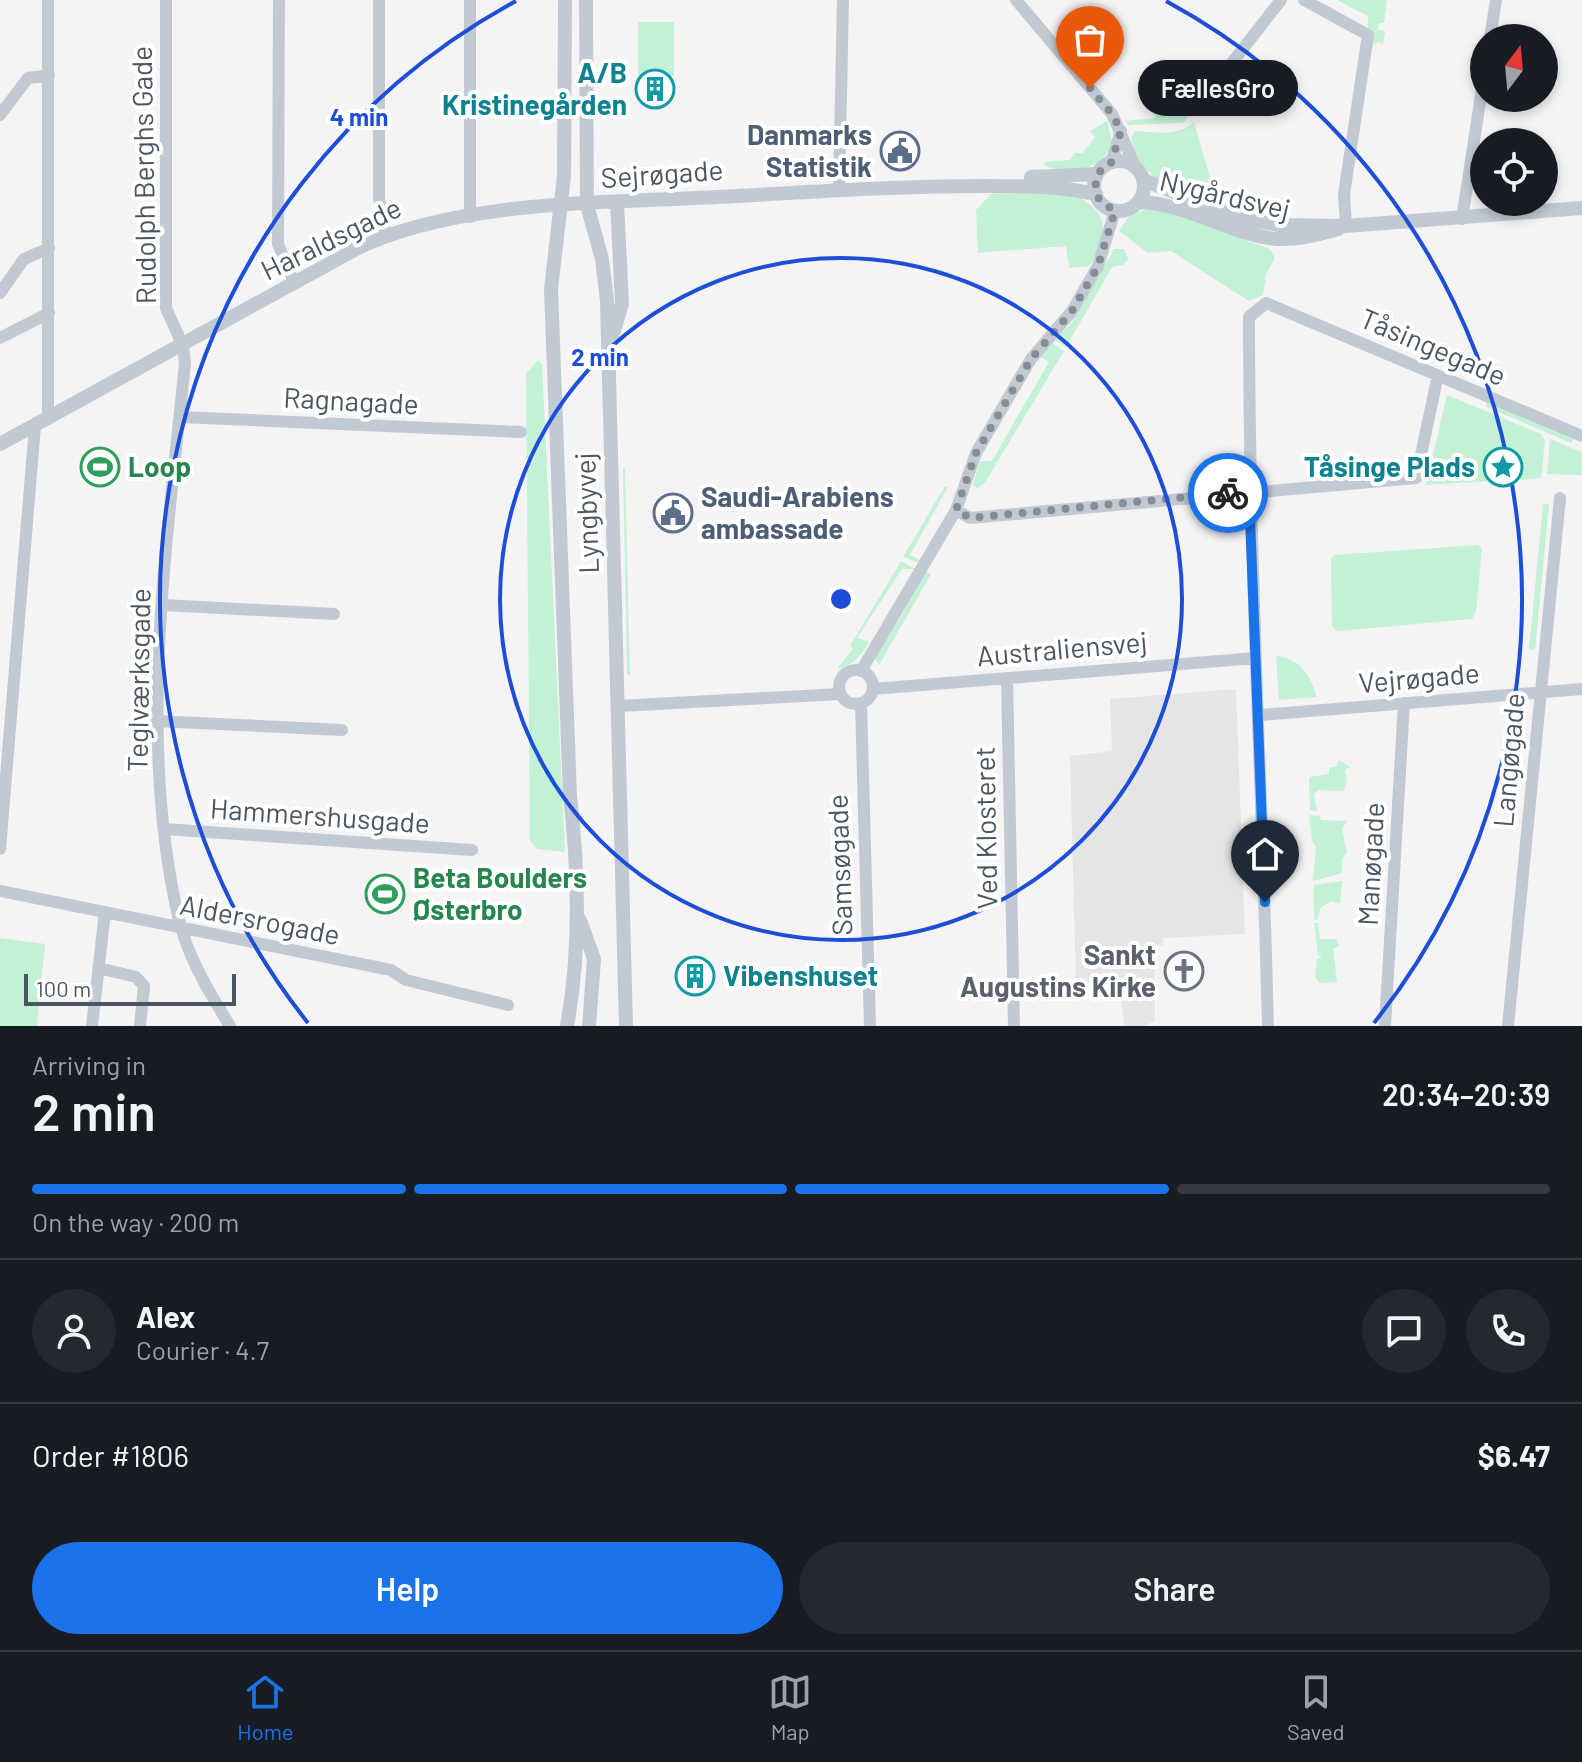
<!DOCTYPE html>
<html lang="en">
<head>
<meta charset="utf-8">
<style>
	:root { --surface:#171b24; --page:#242831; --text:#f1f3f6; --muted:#9ea1a6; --line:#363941; --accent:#1a73e8 }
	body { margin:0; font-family:Barlow,sans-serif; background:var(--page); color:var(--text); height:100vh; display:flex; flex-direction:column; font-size:30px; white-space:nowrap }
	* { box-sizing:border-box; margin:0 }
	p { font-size:26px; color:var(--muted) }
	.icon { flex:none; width:44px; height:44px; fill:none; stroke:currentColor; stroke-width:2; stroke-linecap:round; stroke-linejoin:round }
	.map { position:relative; height:1026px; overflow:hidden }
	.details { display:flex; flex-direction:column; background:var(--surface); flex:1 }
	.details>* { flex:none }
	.needle { width:52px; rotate:16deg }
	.tools { position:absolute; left:1470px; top:24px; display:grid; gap:16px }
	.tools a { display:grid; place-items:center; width:88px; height:88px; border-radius:50%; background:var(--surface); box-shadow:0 4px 12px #0003; font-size:40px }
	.scale { position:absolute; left:24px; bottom:20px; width:212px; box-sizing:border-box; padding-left:8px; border:4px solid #4a5661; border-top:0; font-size:22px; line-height:28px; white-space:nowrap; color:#4a5661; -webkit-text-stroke:6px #fff; paint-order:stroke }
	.pin { position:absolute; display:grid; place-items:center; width:68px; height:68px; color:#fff; margin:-82px -34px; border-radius:50% 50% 50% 0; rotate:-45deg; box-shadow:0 0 8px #0007 }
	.pin .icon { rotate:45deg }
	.courier { position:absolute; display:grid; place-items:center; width:80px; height:80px; margin:-40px; border:6px solid #1a73e8; border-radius:50%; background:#fff; color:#222; box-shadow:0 2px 10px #0007 }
	.bubble { position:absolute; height:56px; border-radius:28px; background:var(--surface); box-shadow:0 4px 12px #0003; font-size:26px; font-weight:600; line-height:56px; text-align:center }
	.headline em { font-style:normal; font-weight:600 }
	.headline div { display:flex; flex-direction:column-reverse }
	.headline { display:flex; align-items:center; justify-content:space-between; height:136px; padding:0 32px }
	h1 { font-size:52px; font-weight:600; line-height:60px }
	.bar { display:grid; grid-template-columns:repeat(4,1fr); gap:12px 8px; align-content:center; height:96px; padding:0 32px }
	.bar i { height:10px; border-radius:6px; background:var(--line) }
	.bar .current { background:var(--accent) }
	.bar p { grid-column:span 4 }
	.line { display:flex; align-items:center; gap:20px; padding:0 32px; border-top:2px solid var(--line) }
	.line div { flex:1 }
	.round { display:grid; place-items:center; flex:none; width:84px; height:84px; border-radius:42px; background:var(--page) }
	.primary-button { display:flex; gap:16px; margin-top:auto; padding:16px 32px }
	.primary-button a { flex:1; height:92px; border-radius:48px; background:var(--accent); color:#fff; font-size:32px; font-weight:600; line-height:92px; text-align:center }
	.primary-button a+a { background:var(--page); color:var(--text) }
	.tabs { display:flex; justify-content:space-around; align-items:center; height:112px; border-top:2px solid var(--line); background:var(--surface); font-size:22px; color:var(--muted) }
	.tabs a { display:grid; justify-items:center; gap:4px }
	.tabs .current { color:var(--accent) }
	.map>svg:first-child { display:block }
</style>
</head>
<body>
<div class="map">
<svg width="1582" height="1026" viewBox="0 0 1582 1026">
	<rect width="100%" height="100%" fill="#f5f3f3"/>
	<!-- education -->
	<path fill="#e6e4e5" d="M1236,689L1245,934L1163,938V945L1154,946L1155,1021L1144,1026H1124L1119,980L1076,983L1070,756L1112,751L1110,699Z"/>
	<!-- green -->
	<path fill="#c3f1d5" d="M1337,0H1387L1384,23H1379L1378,30L1385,31L1383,45L1380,42L1373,44L1374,34L1368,30V16Z
		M638,22H674V76H638Z
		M1191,87L1204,98L1183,123L1128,125L1126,121L1155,118V110L1177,105Z
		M1107,121L1112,141C1103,172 1071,174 1045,166L1044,162L1070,160L1075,153H1083L1095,137L1090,131Z
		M1194,122L1212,185L1208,194L1186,189L1184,192C1155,180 1138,169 1131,137L1135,131C1156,132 1177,137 1194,122Z
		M1064,191C1103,204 1116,229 1089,266L1069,268L1066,246L978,253L976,210L991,194Z
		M1148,208H1161L1236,232L1244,240L1270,249L1275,258L1266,274L1263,295L1249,301L1171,251L1148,253L1119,231L1128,218Z
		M1114,249H1124L1128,259L1123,265L1112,267L1066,347L1055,340L1072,323Z
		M1052,343L1064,351L984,484L977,488L973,485L980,461H992L1049,362L1040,357Z
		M538,360L542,364L565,852L537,849L530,841L526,374Z
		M1447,395L1541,434L1545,441L1541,478L1426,485Z
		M1485,400L1574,438L1571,443L1487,407Z
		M1550,439L1582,452V475L1547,474Z
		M623,468L625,469L630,675L627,674Z
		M945,486L948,487L910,555L920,560L919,563L903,557Z
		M1543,504H1549L1535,650H1529Z
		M1478,545L1482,549L1476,611L1472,619L1337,631L1332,626L1331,559L1334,555Z
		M901,561L915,569H902L857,638L869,642C860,657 853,665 837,669L853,649L850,646Z
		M925,571L931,574L879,665L874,657L902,615Z
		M1276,656C1301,658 1311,678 1317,697L1279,700Z
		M1339,760L1350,767L1345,770L1347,782L1343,791L1318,790L1314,795L1317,811L1310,810L1309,777L1329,774V768L1336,767Z
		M1309,815L1320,816L1321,820L1347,821L1342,829L1347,853L1342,858V873L1313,881L1316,847L1312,840Z
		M1342,881L1340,904L1332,901L1320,908L1318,919L1314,920C1315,907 1313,898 1314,885Z
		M1314,923H1318L1320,939H1336L1339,946L1333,949L1337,982L1319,983L1315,977L1317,959L1322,957L1318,955Z
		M0,938L45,944L37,1026H0Z"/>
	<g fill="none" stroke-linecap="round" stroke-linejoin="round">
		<!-- minor -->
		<path stroke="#c1cad2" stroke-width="12" d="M166,0V308L183,346L185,363C167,545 137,735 178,916C187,956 209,992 230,1026
			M279,0L278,244L294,282
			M379,0V198L386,235
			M1016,0L1112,114L1136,168
			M1304,0L1368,35L1344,194L1346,226
			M1490,38L1496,0
			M1210,91L1281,0
			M0,115L28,78L49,75
			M1111,163L1121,131
			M839,189L843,0
			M470,217V0
			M1462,219L1484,76
			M0,293L24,259L49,248
			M0,338L49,313
			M180,417L521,432
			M48,419V0
			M956,510L970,518L1416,478L1438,375
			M163,605L334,614
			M839 687a17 17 0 1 1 34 0a17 17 0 1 1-34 0Z
			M861,671L956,510L976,453L1031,359L1072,311L1098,266L1115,211
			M1007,678L1014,1026
			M873,689L1256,658
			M861,703L870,1026
			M619,706L840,694
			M1260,715L1582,689
			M156,721L342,730
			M164,829L472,850
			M0,849L35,426
			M0,891L391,970L406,980L508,1005
			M99,968L136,977L144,986L140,1026
			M92,1026L105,912
			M1268,1026C1262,790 1249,554 1249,317L1266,303L1582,436
			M1385,1026L1404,703
			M1508,1026L1560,498"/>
		<!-- tertiary -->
		<path stroke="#c1cad2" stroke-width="14" d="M565,0L564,176L551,289L570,796C579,873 581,949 567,1026
			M586,0L587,205L602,259L607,301L626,1026
			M1094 186a25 25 0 1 1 50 0a25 25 0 1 1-50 0Z
			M1031,177L1097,174
			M1143,180L1244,219L1280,225L1346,226L1582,208
			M1138,202C1188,203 1228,234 1276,239C1298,240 1317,235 1338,229
			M611,340L622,304L617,203
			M0,444L356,249C460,198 621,203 738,196C821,191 904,186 987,186C1025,186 1058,186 1096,194
			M580,920L594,959L589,1026"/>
	</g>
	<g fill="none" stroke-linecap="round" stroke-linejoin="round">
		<!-- done -->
		<path stroke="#868d94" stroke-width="8" stroke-dasharray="0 14.4" d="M1090,88L1112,114L1121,131L1111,163L1102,168L1095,181L1099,200L1115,211L1098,266L1072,311L1031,359L976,453L956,510L970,518L1228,493"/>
		<!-- route -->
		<path stroke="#1a73e8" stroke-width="10" d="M1228,493L1249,492L1265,902"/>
	</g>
	<!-- distance rings -->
	<g fill="none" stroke="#1d4ed8" stroke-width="4">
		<circle cx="841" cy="599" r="341"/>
		<path d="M308 1023A681 681 0 0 1 516 1M1166 1A681 681 0 0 1 1374 1023"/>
	</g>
	<!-- icons -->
	<defs>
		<symbol id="building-ring" viewBox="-11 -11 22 22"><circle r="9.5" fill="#fff" stroke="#0f9aa8" stroke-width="1.5"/><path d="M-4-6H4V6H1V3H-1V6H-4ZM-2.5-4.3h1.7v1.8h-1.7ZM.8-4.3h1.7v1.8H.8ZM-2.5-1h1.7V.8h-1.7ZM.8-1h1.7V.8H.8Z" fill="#0f9aa8"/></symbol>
		<symbol id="civic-ring" viewBox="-11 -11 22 22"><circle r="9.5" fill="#fff" stroke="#5c6f8a" stroke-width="1.5"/><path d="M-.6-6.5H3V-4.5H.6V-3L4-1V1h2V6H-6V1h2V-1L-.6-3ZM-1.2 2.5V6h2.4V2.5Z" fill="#5c6f8a"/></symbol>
		<symbol id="stadium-ring" viewBox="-11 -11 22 22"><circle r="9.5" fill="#fff" stroke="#2e9e5b" stroke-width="1.5"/><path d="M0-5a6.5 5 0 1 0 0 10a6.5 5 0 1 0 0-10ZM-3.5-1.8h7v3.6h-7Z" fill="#2e9e5b"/></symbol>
		<symbol id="sight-ring" viewBox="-11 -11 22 22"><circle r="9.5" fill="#fff" stroke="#0f9aa8" stroke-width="1.5"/><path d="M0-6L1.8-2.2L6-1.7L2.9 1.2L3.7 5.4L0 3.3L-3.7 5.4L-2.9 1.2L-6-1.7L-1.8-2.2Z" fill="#0f9aa8"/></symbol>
		<symbol id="church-ring" viewBox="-11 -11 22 22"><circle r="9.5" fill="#fff" stroke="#6b7280" stroke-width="1.5"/><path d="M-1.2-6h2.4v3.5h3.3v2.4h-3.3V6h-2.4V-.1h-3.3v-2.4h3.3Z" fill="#6b7280"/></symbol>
	</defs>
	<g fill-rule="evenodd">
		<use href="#building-ring" x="633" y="67" width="44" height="44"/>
		<use href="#civic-ring" x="878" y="129" width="44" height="44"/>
		<use href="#stadium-ring" x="78" y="445" width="44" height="44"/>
		<use href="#sight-ring" x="1481" y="445" width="44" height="44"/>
		<use href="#civic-ring" x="651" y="491" width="44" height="44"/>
		<use href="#stadium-ring" x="363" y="872" width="44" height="44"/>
		<use href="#church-ring" x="1162" y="949" width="44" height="44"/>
		<use href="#building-ring" x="673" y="954" width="44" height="44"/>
	</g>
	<g text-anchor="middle" stroke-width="8" stroke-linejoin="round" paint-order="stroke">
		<!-- culture labels -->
		<g font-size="28" font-weight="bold" fill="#0d838f" stroke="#fff" text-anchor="end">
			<text x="627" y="83">A/B<tspan x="627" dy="32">Kristinegården</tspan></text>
			<text x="1475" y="477">Tåsinge Plads</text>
			<text x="723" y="986" text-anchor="start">Vibenshuset</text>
		</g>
		<!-- service labels -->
		<g font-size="28" font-weight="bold" fill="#4e5e75" stroke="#fff" text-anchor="end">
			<text x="872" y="145">Danmarks<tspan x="872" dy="32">Statistik</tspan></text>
			<text x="701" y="507" text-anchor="start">Saudi-Arabiens<tspan x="701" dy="32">ambassade</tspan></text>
		</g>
		<!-- street labels -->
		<g font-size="28" fill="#4a5661" stroke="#fff">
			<text transform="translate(662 174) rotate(-4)" y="10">Sejrøgade</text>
			<text transform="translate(144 175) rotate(-91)" y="10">Rudolph Berghs Gade</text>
			<text transform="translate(1225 195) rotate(13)" y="10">Nygårdsvej</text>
			<text transform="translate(331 239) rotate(-26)" y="10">Haraldsgade</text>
			<text transform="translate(1433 347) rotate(23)" y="10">Tåsingegade</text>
			<text transform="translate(351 401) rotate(3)" y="10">Ragnagade</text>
			<text transform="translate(587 513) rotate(-92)" y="10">Lyngbyvej</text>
			<text transform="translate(1062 649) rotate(-5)" y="10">Australiensvej</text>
			<text transform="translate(1419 678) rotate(-5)" y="10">Vejrøgade</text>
			<text transform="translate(139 680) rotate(-89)" y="10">Teglværksgade</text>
			<text transform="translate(1509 760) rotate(-85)" y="10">Langøgade</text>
			<text transform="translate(320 816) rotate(4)" y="10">Hammershusgade</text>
			<text transform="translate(986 828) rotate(-91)" y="10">Ved Klosteret</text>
			<text transform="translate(1371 864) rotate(-87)" y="10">Manøgade</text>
			<text transform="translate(840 865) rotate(-92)" y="10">Samsøgade</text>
			<text transform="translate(260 920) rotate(11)" y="10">Aldersrogade</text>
		</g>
		<!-- leisure labels -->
		<g font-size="28" font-weight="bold" fill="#27864d" stroke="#fff" text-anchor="start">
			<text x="128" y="477">Loop</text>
			<text x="413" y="888">Beta Boulders<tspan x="413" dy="32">Østerbro</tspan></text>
		</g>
		<!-- worship labels -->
		<g font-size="28" font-weight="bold" fill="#5b616d" stroke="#fff" text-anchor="end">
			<text x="1156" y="965">Sankt<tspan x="1156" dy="32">Augustins Kirke</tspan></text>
		</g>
	</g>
	<circle cx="841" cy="599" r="12" fill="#1d4ed8" stroke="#fff" stroke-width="4"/>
	<g font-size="24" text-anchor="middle" font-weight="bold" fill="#1d4ed8" stroke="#fff" stroke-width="8" stroke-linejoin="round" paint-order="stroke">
		<text x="359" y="126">4 min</text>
		<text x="600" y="366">2 min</text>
	</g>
</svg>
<div class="tools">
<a><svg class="needle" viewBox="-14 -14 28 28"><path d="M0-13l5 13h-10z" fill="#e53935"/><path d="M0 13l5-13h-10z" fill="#9ea1a6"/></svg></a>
<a><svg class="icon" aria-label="locate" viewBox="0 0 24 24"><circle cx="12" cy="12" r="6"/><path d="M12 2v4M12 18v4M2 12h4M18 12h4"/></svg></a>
</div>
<div class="scale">100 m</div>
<div class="pin" style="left:1090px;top:88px;background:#ea580c"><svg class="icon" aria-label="bag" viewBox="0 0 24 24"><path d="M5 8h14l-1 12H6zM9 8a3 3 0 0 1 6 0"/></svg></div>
<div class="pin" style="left:1265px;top:902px;background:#1f2937"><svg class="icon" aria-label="home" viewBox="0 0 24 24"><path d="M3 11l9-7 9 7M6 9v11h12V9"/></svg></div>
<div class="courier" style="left:1228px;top:493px"><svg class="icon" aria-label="bike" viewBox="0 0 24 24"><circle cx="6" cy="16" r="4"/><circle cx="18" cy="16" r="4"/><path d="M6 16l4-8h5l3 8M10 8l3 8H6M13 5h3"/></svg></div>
<div class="bubble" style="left:1138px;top:60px;width:160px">FællesGro</div>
</div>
<section class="details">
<div class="headline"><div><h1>2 min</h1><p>Arriving in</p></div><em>20:34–20:39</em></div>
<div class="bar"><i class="current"></i><i class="current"></i><i class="current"></i><i></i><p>On the way · 200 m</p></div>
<div class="line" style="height:144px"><a class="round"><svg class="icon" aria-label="person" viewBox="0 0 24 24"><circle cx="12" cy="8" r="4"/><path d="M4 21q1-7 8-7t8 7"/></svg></a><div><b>Alex</b><p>Courier · 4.7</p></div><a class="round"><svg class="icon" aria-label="chat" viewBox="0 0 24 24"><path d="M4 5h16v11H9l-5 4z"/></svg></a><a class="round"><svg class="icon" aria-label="phone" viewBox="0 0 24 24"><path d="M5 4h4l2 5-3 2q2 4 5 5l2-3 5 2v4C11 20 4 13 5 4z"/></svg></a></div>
<div class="line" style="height:104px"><div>Order #1806</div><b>$6.47</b></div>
<div class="primary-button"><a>Help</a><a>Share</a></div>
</section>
<nav class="tabs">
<a class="current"><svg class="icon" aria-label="home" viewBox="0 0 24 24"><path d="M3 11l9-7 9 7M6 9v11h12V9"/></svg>Home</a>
<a><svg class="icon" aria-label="map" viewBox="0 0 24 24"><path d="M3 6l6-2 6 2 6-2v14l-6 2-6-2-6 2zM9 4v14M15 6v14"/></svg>Map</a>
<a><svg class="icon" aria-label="saved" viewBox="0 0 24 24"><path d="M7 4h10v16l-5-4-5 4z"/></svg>Saved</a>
</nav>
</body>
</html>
